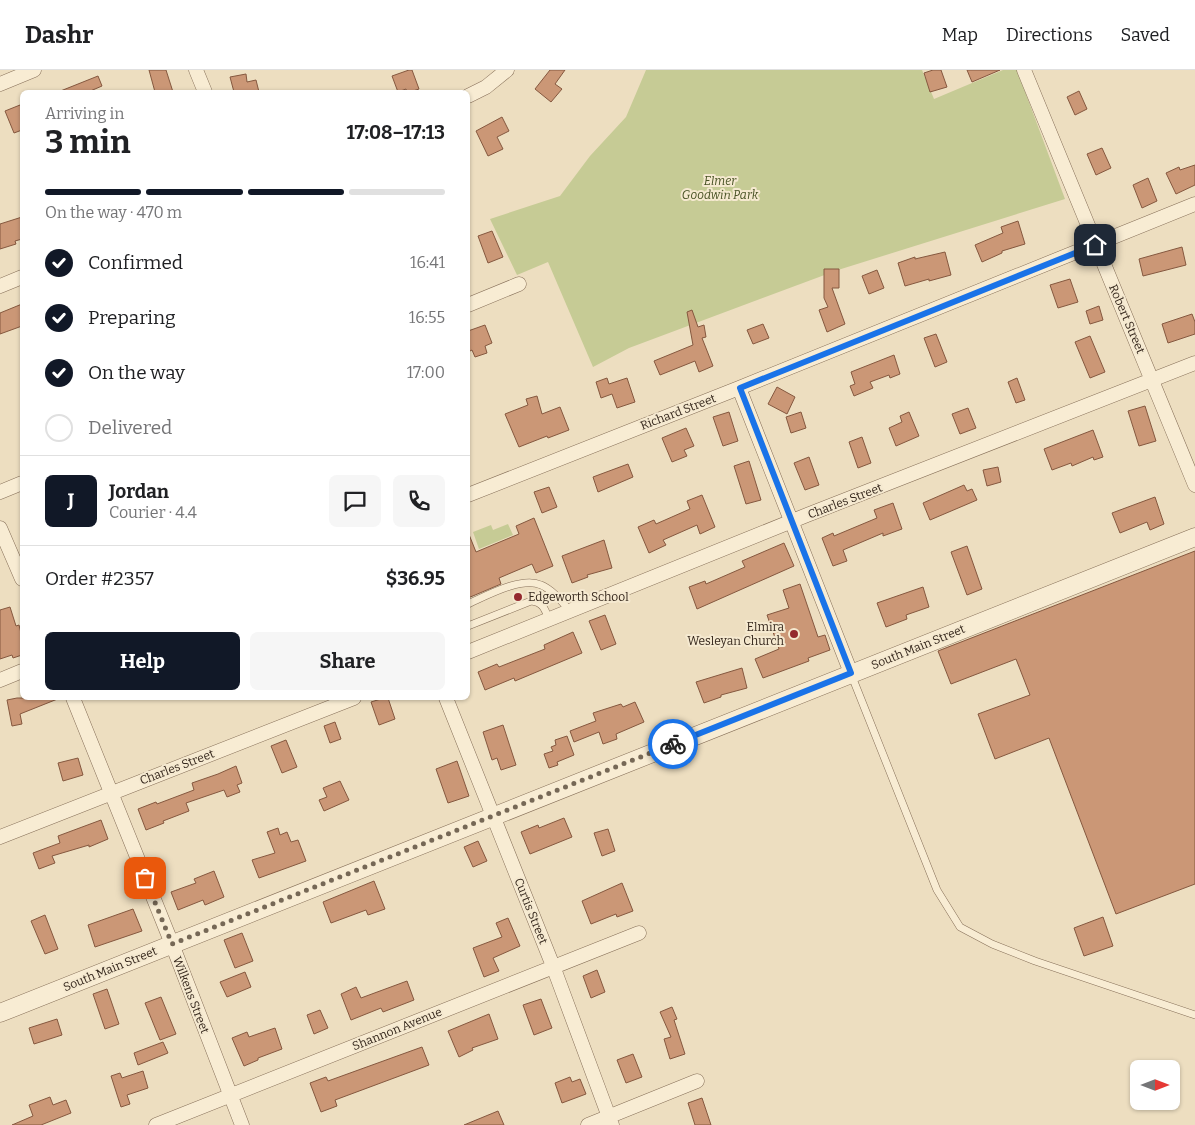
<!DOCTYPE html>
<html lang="en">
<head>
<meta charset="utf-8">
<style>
	:root { --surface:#fff; --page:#f6f6f6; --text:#202124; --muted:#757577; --line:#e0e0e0; --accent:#111827 }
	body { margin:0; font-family:Bitter,serif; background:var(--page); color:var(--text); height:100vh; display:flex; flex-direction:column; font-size:19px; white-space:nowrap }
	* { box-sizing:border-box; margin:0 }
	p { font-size:16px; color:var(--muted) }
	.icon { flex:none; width:28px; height:28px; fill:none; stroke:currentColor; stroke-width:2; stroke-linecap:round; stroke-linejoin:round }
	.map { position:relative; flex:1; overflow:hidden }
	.panel { position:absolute; left:20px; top:20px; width:450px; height:610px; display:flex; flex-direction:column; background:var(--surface); border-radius:8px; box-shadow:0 1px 4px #0004 }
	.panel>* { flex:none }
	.needle { width:32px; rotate:90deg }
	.controls { position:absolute; left:1130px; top:990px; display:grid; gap:10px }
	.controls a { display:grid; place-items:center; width:50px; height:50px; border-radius:8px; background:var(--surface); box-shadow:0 1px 4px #0004; font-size:25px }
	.pin { position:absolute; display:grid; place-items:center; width:42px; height:42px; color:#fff; margin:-21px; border-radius:10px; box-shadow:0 2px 8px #0006 }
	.courier { position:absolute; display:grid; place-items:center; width:50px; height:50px; margin:-25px; border:4px solid #1a73e8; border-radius:50%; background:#fff; color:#222; box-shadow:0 1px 6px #0007 }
	.headline em { font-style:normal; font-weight:700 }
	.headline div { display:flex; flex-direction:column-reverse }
	.headline { display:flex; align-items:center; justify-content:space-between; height:85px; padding:0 25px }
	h1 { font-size:32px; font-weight:700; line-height:38px }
	.bar { display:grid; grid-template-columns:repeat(4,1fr); gap:8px 5px; align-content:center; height:60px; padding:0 25px }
	.bar i { height:6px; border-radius:4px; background:var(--line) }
	.bar .current { background:var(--accent) }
	.bar p { grid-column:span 4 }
	.line { display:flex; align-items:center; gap:12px; padding:0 25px; border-top:1px solid var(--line) }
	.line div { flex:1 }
	.round { display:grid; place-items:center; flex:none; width:52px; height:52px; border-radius:8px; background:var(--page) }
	ol { padding:0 25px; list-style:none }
	li { display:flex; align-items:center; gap:15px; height:55px }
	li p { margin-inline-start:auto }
	li .icon { padding:5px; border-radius:50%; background:var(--accent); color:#fff; stroke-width:4 }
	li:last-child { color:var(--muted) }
	li i { width:28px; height:28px; border:2px solid var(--line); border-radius:50% }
	.button { display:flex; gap:10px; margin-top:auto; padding:10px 25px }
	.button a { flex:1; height:58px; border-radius:8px; background:var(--accent); color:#fff; font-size:20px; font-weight:700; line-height:58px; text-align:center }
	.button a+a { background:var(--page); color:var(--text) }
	header { display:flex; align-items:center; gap:30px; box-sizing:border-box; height:70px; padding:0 25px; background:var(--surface); border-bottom:1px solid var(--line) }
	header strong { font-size:24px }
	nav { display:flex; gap:28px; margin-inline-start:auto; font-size:18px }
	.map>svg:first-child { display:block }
</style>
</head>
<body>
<header>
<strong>Dashr</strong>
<nav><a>Map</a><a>Directions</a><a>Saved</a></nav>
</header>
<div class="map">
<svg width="1195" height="1055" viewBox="0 0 1195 1055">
	<rect width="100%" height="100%" fill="#eddec0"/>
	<!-- green -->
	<path fill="#c6cb95" d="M646,0H922L934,29L1003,0H1017L1065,129L838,200L629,278L593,297L548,192L517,205L490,149L560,126L590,86L626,47Z
		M508,454L513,465L479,479L473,462L491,455L493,460Z"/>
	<!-- building -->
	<path fill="#cb9776" stroke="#85583f" d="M149,0H166L173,22H155Z
		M409,0H412L419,19L410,22H407L406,19L398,22L392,6Z
		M550,0H565L555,14L562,19L551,32L535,19Z
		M933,0H941L947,17L930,22L924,3Z
		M967,0H1000L972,12Z
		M246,4L247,12L256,10L259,22H234L230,7Z
		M98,6L102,16L88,22H58Z
		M1079,21L1087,39L1075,45L1067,27Z
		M20,35L22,40V60L14,63L5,41Z
		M502,47L509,61L497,67L503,79L488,86L476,61Z
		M1102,78L1111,98L1096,105L1087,84Z
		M1195,95V115L1176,124L1166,103L1179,97L1180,100Z
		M1148,108L1157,131L1142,138L1133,115Z
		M22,147V169L15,171L16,174L0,179V154Z
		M1018,151L1025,174L1002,181V183L982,192L975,175L1003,163L1001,157Z
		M492,161L503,187L488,193L478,166Z
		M1182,177L1186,195L1143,206L1139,189Z
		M945,182L951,205L929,211V209L905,216L898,193L915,187V189Z
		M824,199H839V218H832L845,254L827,262L819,240L828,237L824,228Z
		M877,200L884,218L869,224L862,206Z
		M1070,209L1078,232L1058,238L1050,215Z
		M22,234V256L0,264V243Z
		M1099,236L1103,250L1090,254L1086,241Z
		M692,240L698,257L704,255L706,267L702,268L713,296L699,302L695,291L660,305L654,291L693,275L687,242Z
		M1192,244L1195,252V264L1168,273L1162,254Z
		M763,254L769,268L753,274L747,260Z
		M485,255L492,273L485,276L487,283L475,287L472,280L468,282V261Z
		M936,264L947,292L935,297L924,268Z
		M1090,266L1105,302L1090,308L1075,272Z
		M894,285L900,304L890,308L889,305L870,312L873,318L854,326L850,316L855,314L851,302Z
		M607,308L609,314L627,308L635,332L617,338L612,324L601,328L596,312Z
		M1017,308L1025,330L1016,333L1008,312Z
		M777,317L795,327L787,344L768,334Z
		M537,326L542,344L560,337L569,360L548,368L547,366L519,377L505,344L528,335L526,329Z
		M1145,336L1156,371L1139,376L1128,341Z
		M968,338L976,358L960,364L952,344Z
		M729,342L738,371L723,376L713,347Z
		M801,342L806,358L791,363L786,347Z
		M909,342L919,366L896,376L889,358L902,352L900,346Z
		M686,358L694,376L684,380L687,386L672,392L662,368Z
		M1093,360L1103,387L1094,390L1093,387L1072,396L1071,393L1052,400L1044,379Z
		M862,367L871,393L858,398L849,372Z
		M809,387L819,415L805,420L794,393Z
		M749,391L761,430L746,434L734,396Z
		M628,394L633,407L598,422L593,407Z
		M998,397L1001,412L987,416L983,400Z
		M964,415L967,421L972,419L977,430L930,450L923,433Z
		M549,417L557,437L542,443L534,422Z
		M702,425L715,457L700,464L697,455L663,470L666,475L649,483L638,457L654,450L656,454L690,439L687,431Z
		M1155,427L1164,454L1150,460L1147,452L1120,463L1112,443Z
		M893,433L902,459L883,466V463L843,480L847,491L833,496L822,468L833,463L834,466L877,448L874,440Z
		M534,448L553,496L536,503L532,494L499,508L501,514L468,528V462L476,482L519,464L516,456Z
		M604,470L612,498L587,505L588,507L572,513L562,486Z
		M784,473L794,496L697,539L689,517L705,511L706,514L745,497L742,491Z
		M967,476L982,519L967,525L951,482Z
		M1195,481V814L1116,844L1049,668L995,689L978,644L1030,625L1016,589L951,614L938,581Z
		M800,514L818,567L825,565L830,580L808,588L809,591L763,608L755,589L779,579L767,545L789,538L783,520Z
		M923,517L929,537L906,545L907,549L886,557L877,533Z
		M10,537L16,556L19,555L22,567V585L13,588L12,585L0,589V540Z
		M605,545L616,574L601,580L589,551Z
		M573,562L582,583L515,611L514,608L485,620L478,602L497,594L499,597L545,579L544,575Z
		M742,598L747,618L721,625V627L704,633L696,612Z
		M17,628H60L20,644L22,654L12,656L7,630Z
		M384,628H388L395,649L379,655L371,632Z
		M635,632L644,652L616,664L617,669L603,674L599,662L574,672L570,661L596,651L593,643L621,634L623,637Z
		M335,652L341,669L330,673L324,656Z
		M503,655L516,695L501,700L497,688L492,690L483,662Z
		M567,666L574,685L557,692L558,695L549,698L544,684L553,681L551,677L556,675L555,670Z
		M286,670L297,697L282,703L271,676Z
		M78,688L83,705L63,711L58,693Z
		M457,691L469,726L448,733L436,699Z
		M236,696L242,713L237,715L240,722L227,727L224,720L186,733L189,741L163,751L164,753L146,760L138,739L156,732L157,734L194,720L192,713L218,704Z
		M340,711L349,730L324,741L319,730L327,727L323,718Z
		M564,748L572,767L530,784L521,762L538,755L539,758Z
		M101,750L108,769L89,777V775L52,786L55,793L39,799L33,783L60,773L58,766Z
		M278,758L280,765L287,762L291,772L298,770L306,791L259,808L252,790L275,783L267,762Z
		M608,759L615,781L602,786L594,763Z
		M478,771L487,791L473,797L464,777Z
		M214,801L224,827L205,835L203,830L178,840L171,822L196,813L194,809Z
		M374,811L385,839L368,845L366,840L331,853L323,832Z
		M622,813L633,841L617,847L616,844L591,854L582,831Z
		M133,839L142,861L95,877L88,855Z
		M45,845L58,879L45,884L31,851Z
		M1103,847L1113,876L1084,886L1074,858Z
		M508,848L520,876L493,888L499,901L484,907L473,878L502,867L496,853Z
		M242,863L253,891L235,898L224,870Z
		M597,900L605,922L591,928L583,906Z
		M245,902L251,917L227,927L220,912Z
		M407,911L414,930L383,942L381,938L351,950L341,924L356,917L361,928Z
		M107,919L119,954L105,959L93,924Z
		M161,927L176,964L160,970L145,933Z
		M541,929L552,958L534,965L523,935Z
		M672,937L677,949L674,950L685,984L670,989L664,969L671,967L660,942Z
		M320,940L328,958L314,964L307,945Z
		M489,944L498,969L472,978L473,980L459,987L448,961Z
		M57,949L62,965L34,974L29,958Z
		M275,958L282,979L258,988V990L244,996L232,968L247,962L249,967Z
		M163,972L168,983L138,995L134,983Z
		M422,977L429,995L335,1030L337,1036L321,1042L310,1013L326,1007L328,1011Z
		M633,984L642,1007L626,1013L617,990Z
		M143,1001L148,1018L127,1025L130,1034L121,1037L111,1006L120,1003L122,1008Z
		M570,1007L572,1012L580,1009L586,1024L562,1033L555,1013Z
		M50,1027L53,1035L66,1030L71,1043L41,1055H12L33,1046L29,1035Z
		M702,1028L711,1055H695L688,1033Z
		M498,1041L504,1055H464Z"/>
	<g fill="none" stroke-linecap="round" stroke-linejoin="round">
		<defs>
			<path id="service" d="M468,534C486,526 522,506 541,515C553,520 562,532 570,541
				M468,556L531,531C543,532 545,539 549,550
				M851,604L937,820L960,857L992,874L1035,891L1195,945"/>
			<path id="minor" d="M196,0L205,22
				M1024,0L1195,415
				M0,14L34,0
				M468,26L486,17L507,0
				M0,216L22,207
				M468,235L519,214
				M739,318L851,603
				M0,422L22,413
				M468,425L739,318L1195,134
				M0,458L22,509
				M468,582L807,445L1195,293
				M0,610L22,601
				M73,628L172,874L242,1055
				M446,628L553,896L612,1055
				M0,767L354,628
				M156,1055L639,863
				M588,1055L697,1011"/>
			<path id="tertiary" d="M0,943L1195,467"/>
		</defs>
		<!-- service casing -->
		<use href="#service" stroke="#866f58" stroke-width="8"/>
		<!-- minor casing -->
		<use href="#minor" stroke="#866f58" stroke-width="15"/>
		<!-- tertiary casing -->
		<use href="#tertiary" stroke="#866f58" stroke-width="19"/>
		<!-- service -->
		<use href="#service" stroke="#f8ecd3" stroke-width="7"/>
		<!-- minor -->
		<use href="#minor" stroke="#f8ecd3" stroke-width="14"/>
		<!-- tertiary -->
		<use href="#tertiary" stroke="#f8ecd3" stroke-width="18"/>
	</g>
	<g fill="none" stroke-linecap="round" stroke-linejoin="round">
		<!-- done -->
		<path stroke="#766856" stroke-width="5" stroke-dasharray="0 9" d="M145,808L172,874L673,674"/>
		<!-- route -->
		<path stroke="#1a73e8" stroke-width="6" d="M673,674L851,603L740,318L1095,175"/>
	</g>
	<!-- markers -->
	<g fill="#94292e" stroke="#f5e9d0" stroke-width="2">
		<circle cx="518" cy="527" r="5"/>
		<circle cx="794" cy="564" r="5"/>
	</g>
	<g text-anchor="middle" stroke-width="4" stroke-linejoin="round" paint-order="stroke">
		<!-- park labels -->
		<g font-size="12" font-style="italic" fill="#485224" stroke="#f5e9d0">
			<text x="720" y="115">Elmer<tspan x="720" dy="14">Goodwin Park</tspan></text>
		</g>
		<!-- street labels -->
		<g font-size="12" fill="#36281d" stroke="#f5e9d0">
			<text transform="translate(1127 249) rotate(67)" y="4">Robert Street</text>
			<text transform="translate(678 342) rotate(-21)" y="4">Richard Street</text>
			<text transform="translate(845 431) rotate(-21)" y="4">Charles Street</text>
			<text transform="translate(918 577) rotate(-22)" y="4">South Main Street</text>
			<text transform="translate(177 697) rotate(-21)" y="4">Charles Street</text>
			<text transform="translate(531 841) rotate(68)" y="4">Curtis Street</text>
			<text transform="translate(110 899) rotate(-22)" y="4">South Main Street</text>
			<text transform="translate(191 925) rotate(69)" y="4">Wilkens Street</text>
			<text transform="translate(397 959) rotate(-22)" y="4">Shannon Avenue</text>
		</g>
		<!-- poi labels -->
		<g font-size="12" fill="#36281d" stroke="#f5e9d0" text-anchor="start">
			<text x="528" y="531">Edgeworth School</text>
			<text x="784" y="561" text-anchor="end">Elmira<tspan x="784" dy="14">Wesleyan Church</tspan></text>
		</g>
	</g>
</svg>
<div class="controls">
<a><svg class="needle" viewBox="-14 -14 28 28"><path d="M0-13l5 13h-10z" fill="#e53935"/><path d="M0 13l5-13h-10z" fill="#757577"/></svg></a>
</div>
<div class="pin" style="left:145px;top:808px;background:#ea580c"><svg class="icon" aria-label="bag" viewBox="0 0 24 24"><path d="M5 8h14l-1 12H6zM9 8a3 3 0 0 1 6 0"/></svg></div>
<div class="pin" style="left:1095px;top:175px;background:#1f2937"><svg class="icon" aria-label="home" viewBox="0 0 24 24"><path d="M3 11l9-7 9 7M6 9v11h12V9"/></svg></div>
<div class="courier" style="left:673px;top:674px"><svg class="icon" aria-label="bike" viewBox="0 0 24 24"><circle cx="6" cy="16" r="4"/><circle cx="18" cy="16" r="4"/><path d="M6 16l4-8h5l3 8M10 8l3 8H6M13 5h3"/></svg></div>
<section class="panel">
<div class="headline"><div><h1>3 min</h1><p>Arriving in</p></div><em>17:08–17:13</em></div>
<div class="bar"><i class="current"></i><i class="current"></i><i class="current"></i><i></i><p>On the way · 470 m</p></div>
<ol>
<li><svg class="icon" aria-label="check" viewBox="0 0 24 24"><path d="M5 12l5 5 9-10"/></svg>Confirmed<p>16:41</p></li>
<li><svg class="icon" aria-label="check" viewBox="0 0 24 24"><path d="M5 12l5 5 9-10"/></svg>Preparing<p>16:55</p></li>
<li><svg class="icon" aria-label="check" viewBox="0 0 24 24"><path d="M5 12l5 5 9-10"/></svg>On the way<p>17:00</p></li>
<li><i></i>Delivered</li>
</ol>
<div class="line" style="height:90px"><b class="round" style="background:var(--accent);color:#fff">J</b><div><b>Jordan</b><p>Courier · 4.4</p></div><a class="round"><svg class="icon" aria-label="chat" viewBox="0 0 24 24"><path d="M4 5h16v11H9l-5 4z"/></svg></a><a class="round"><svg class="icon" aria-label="phone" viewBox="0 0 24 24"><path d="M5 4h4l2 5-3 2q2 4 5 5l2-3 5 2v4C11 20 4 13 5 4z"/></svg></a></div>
<div class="line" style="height:65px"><div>Order #2357</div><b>$36.95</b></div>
<div class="button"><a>Help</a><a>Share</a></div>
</section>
</div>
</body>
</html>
